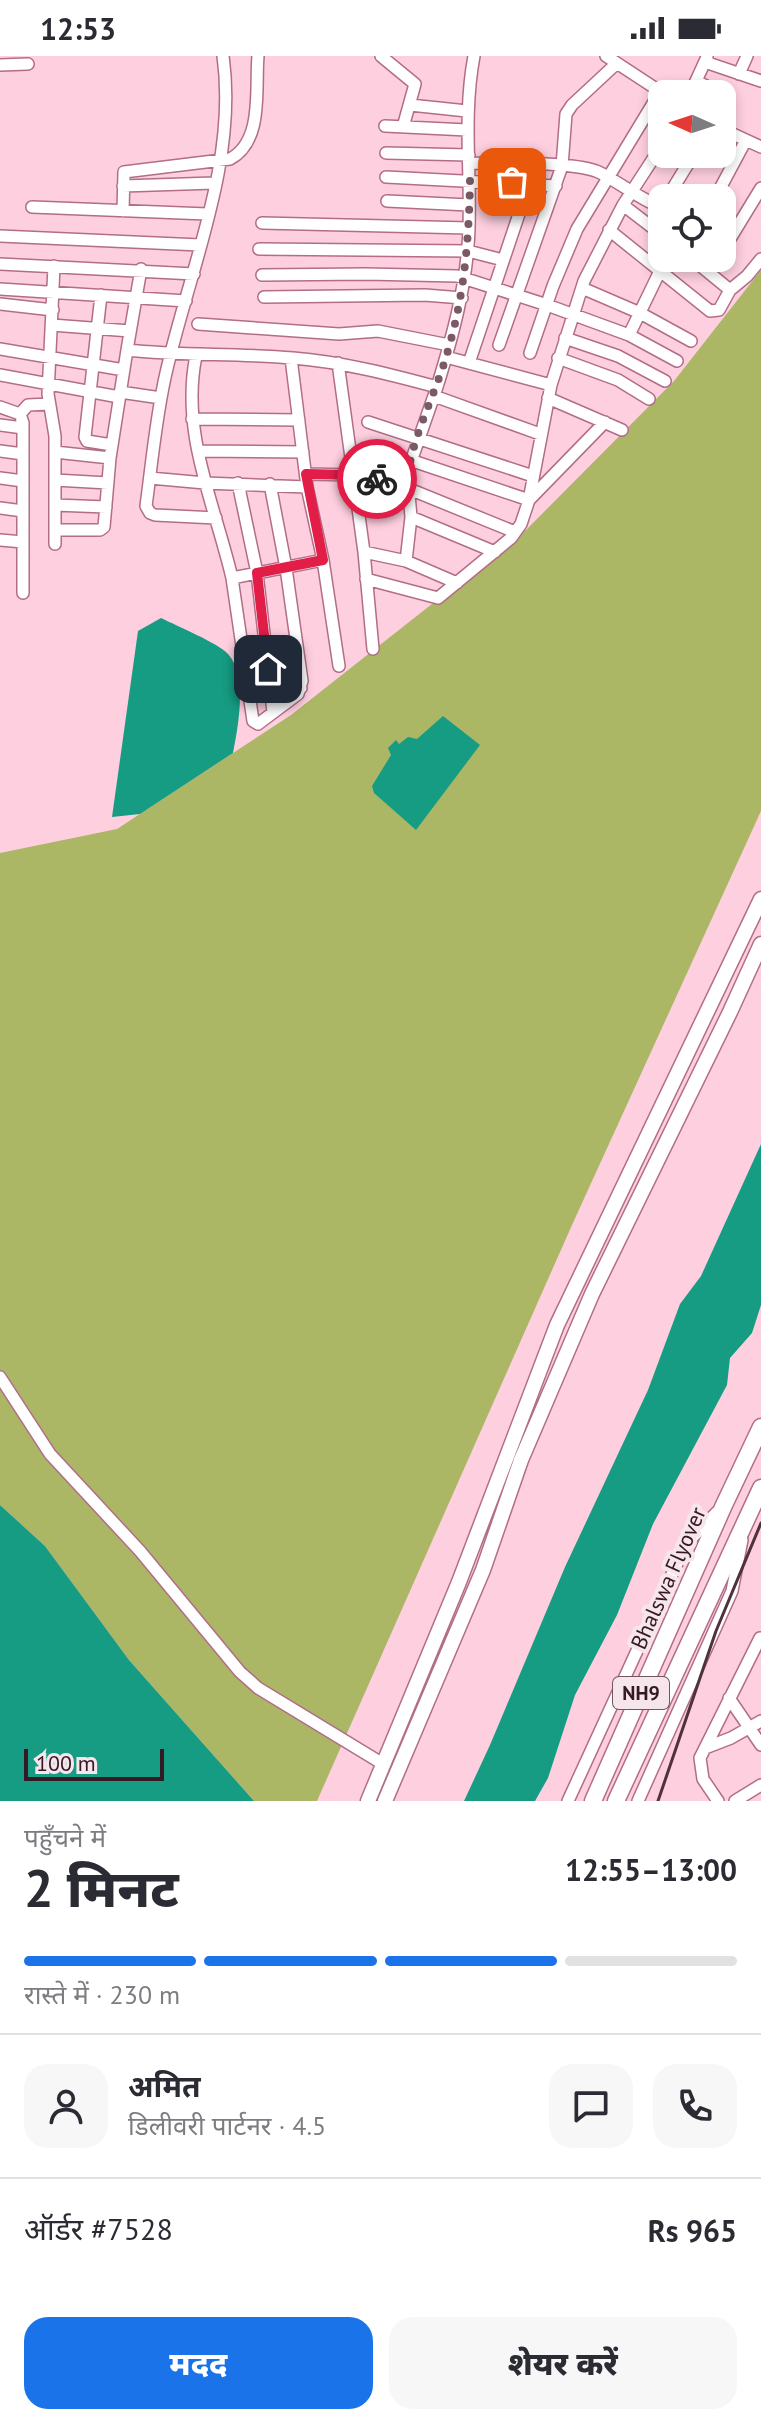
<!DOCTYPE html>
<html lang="hi">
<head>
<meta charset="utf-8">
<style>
	:root { --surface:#fff; --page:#f7f7f7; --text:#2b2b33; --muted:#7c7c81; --line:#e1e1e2; --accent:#1a73e8 }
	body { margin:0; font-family:"PT Sans","Noto Sans Devanagari",sans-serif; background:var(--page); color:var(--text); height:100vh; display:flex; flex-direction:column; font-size:30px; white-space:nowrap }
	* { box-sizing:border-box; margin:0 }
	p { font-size:26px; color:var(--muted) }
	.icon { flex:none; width:44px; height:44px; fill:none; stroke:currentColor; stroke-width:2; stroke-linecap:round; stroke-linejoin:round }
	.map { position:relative; height:1745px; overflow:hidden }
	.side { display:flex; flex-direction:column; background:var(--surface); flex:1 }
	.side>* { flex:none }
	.needle { width:52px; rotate:273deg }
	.tools { position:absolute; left:648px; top:24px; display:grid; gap:16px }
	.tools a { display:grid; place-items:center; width:88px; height:88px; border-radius:16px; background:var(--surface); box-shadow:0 4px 12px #0003; font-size:40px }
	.scale { position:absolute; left:24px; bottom:20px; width:140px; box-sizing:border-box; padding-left:8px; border:4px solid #351925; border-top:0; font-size:22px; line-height:28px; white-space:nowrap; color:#351925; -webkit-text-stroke:6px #f6e6ec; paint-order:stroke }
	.pin { position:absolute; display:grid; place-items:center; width:68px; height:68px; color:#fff; margin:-34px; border-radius:16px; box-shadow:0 4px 12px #0006 }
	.courier { position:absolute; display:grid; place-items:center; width:80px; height:80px; margin:-40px; border:6px solid #e11d48; border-radius:50%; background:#fff; color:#222; box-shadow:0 2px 10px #0007 }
	.summary em { font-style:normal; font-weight:800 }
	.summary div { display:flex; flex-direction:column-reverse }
	.summary { display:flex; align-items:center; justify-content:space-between; height:136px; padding:0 24px }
	h1 { font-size:52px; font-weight:800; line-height:60px }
	.bar { display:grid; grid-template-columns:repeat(4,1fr); gap:12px 8px; align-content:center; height:96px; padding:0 24px }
	.bar i { height:10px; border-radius:6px; background:var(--line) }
	.bar .on { background:var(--accent) }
	.bar p { grid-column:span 4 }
	.line { display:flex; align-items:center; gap:20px; padding:0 24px; border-top:2px solid var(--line) }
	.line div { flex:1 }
	.round { display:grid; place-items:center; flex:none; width:84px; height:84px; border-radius:24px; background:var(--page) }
	.button { display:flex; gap:16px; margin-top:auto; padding:16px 24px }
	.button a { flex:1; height:92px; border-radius:24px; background:var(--accent); color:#fff; font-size:32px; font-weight:800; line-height:92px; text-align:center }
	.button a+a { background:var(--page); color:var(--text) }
	.status { display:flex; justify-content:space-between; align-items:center; height:56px; padding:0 40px; background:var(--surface); direction:ltr }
	.status svg { height:22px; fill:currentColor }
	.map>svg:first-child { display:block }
</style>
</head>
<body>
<div class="status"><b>12:53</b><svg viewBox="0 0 49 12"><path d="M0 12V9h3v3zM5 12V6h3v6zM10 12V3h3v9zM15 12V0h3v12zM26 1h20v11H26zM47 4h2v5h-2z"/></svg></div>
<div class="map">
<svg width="761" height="1745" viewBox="0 0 761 1745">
	<rect width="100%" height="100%" fill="#fecfdf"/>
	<!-- green -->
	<path fill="#acb766" d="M761,214V755L572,1169L317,1745H254L129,1604L45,1490L0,1449V797L117,773L291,659L527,473L674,325Z"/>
	<!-- water -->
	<path fill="#169c83" d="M161,562C177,570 218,587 228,598C248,620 238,671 233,697L140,758L112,761L138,575Z
		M443,660L480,689L416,774L374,737L372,730L391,699L388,692L396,684L399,688L408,681L417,683Z
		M761,1088V1249L752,1277L730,1302L727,1329L653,1468L617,1559L575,1639L548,1722L535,1745H464L490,1689L565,1511L648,1334L680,1248L701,1220Z
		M0,1449L45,1490L129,1604L254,1745H0Z"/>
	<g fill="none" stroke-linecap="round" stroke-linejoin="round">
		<defs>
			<path id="minor" d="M381,0L415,28L403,71
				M606,0L664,38
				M705,6L761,25
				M0,9L28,8
				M739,18L747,0
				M696,25L722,38
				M690,38L707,1
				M410,49L467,55
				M385,70L467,74
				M722,73L761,91
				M386,97L469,99
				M469,107C503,108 566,105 596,115C612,121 651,151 662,150
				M386,121L556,130
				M123,130L214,127
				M667,142L694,98
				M715,142L746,84
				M387,145L469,149
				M623,149L662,179
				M32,151L207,158
				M123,155L124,116L230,103C264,85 255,32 258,0
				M722,164L735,174
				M262,167L469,172
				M609,174L710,255L719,254L730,234
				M0,180L200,189
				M259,193L468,195L503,204
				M722,196L761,132
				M691,202L730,234L747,220L761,203
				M0,208L194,218
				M54,210L48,338L55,380V488
				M262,219L366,218L457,220L547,249L629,279L677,305
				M582,232L640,257L691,285
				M0,233L186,245
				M101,239L85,381L87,385L112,389
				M264,241L425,239L462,242
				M0,248L53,254
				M198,268L339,278L378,275L449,289
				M52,269L130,275
				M629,279L660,215
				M565,282L618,300L665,325
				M499,289L562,110L566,58L572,49L616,8
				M0,293L124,314
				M127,294L141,213
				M530,297L553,230L577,173L660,36
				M196,300C180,376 215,449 232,522L323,504L307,431L291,302
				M446,301L551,329
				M558,302L618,324L649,343
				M338,307L364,496L373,593
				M469,307L523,146L533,135L534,109
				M0,319L119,341
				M120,336L161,342
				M434,340L540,378
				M548,342L622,374
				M0,351L20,358L23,367V537
				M20,358L28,349L49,348
				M192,363L299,364
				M368,366L533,420
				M0,369L23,372
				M0,395L23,398
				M198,395L303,396
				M55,396L110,402
				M410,404L529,444L605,366
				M306,418L353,419L392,426L515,476
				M0,422L23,425
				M150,422L205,427L307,431
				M55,424L108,427
				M238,427L257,517L273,656
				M55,449L106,451
				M0,452L23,455
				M411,461L495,496
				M216,462L155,459L150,457L146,450C152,406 156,360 166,317C189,215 238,106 223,0
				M55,474H100L104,471L110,402L127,294C182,300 237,297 293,302C342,306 389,318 437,331C453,279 467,228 469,173C471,115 463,58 474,0
				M0,484L23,486
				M364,496L406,505L411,461L407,417L437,331
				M323,504L339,610
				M406,505L457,527
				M232,522L253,665L258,668L298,638L302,625L286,512L270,428
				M366,523L438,542L511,482L521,468L529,444L551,329L584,225L623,149L662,89
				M249,641L301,632
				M0,1321L50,1398L140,1495L240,1616L258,1632L383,1708
				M729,1642L761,1689
				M705,1692L731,1682L761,1665
				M568,1745L686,1488L717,1456
				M638,1745L732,1535L742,1484
				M718,1745L703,1723L700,1702L760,1582
				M735,1745L761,1729"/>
			<path id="major" d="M368,1745L459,1526L557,1269L761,843
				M385,1745L483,1514L521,1404L592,1238L730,956L761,888"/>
			<path id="highway" d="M593,1745L724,1449L761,1371
				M616,1745L761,1432"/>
		</defs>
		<!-- minor casing -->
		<use href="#minor" stroke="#b26d88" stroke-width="14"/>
		<!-- major casing -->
		<use href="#major" stroke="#b26d88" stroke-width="17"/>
		<!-- highway casing -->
		<use href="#highway" stroke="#b26d88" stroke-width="19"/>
		<!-- minor -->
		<use href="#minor" stroke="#fff" stroke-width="11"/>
		<!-- major -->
		<use href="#major" stroke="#fff" stroke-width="14"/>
		<!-- highway -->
		<use href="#highway" stroke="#fff" stroke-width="16"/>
		<!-- rail -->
		<path stroke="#50313e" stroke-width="3" d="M658,1745L716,1575L761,1467"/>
	</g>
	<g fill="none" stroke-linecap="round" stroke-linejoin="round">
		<!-- done -->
		<path stroke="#7b5966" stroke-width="8" stroke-dasharray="0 14.4" d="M377,423L407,431C408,389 434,342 446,301C464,243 469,185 470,124L512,126"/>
		<!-- route -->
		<path stroke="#e11d48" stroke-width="10" d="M268,613L257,517L323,504L306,418L353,419L377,423"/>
	</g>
	<g text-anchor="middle" stroke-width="8" stroke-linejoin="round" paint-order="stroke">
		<!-- shield labels -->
		<rect fill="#f6e6ec" stroke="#6f5661" stroke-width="2" x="613" y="1621" width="56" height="32" rx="6"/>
		<g font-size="20" font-weight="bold" fill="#351925">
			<text x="641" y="1644">NH9</text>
		</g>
		<!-- street labels -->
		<g font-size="22" fill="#351925" stroke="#f6e6ec">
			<text transform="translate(668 1522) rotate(-66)" y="8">Bhalswa Flyover</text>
		</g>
	</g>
</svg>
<div class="tools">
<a><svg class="needle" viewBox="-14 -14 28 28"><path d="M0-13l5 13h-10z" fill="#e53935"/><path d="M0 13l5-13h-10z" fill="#7c7c81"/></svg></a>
<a><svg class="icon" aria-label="locate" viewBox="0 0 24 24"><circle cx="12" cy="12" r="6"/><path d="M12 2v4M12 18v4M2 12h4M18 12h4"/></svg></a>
</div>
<div class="scale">100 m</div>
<div class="pin" style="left:512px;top:126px;background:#ea580c"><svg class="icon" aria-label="bag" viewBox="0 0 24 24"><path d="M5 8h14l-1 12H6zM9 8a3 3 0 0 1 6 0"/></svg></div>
<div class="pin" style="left:268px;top:613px;background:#1f2937"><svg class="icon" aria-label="home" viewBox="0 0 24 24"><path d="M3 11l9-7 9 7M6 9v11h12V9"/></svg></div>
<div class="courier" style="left:377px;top:423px"><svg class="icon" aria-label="bike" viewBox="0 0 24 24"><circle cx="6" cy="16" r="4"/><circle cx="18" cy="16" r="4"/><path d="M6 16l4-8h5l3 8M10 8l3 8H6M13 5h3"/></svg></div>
</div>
<section class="side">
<div class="summary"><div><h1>2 मिनट</h1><p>पहुँचने में</p></div><em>12:55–13:00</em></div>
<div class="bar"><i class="on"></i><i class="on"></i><i class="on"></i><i></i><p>रास्ते में · 230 m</p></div>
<div class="line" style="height:144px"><a class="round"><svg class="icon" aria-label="person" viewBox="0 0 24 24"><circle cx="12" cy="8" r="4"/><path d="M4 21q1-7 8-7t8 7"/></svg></a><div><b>अमित</b><p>डिलीवरी पार्टनर · 4.5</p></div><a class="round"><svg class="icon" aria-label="chat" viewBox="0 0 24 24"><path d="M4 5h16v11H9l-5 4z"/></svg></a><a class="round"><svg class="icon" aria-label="phone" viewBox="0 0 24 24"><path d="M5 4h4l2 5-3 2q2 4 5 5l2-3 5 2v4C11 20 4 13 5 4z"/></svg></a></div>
<div class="line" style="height:104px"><div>ऑर्डर #7528</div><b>Rs 965</b></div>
<div class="button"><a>मदद</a><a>शेयर करें</a></div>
</section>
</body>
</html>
